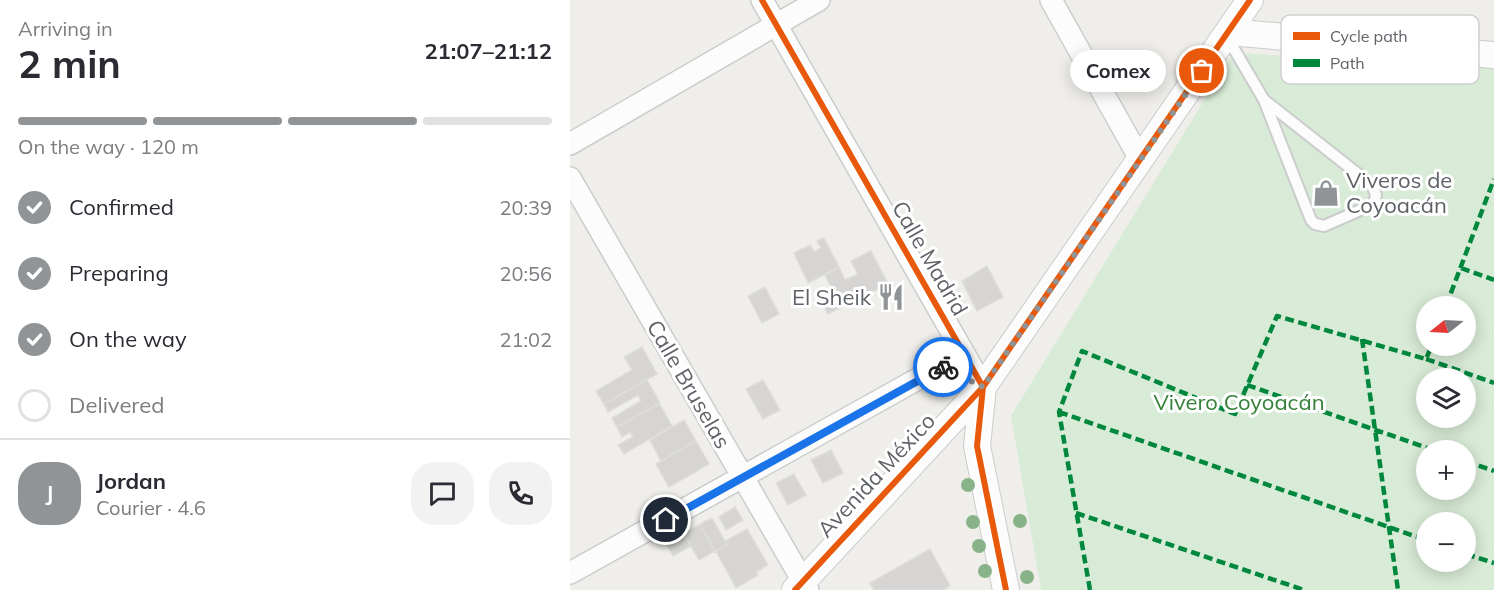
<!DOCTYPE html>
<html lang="en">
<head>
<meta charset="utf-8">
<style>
	:root { --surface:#fff; --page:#f2f2f3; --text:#2b2b33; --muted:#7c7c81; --line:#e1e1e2; --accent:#919496 }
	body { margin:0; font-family:Mulish,sans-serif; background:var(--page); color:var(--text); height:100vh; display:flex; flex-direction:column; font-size:22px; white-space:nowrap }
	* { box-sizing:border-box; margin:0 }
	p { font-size:20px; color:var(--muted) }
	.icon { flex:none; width:33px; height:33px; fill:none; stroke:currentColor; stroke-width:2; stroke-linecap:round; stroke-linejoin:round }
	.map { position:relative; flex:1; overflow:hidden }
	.sheet { display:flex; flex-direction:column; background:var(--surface); width:570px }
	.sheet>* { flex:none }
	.needle { width:39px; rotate:252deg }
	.tools { position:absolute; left:846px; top:296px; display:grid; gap:12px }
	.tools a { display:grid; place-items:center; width:60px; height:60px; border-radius:50%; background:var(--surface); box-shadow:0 3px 15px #0003; font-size:30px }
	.pin { position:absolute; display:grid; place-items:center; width:51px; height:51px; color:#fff; margin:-26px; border:3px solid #fff; border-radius:50%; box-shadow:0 2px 6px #0007 }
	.courier { position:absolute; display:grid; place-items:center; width:60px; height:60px; margin:-30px; border:4px solid #1a73e8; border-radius:50%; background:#fff; color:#222; box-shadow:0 2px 8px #0007 }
	.bubble { position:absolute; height:42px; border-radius:21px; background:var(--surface); box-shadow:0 3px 15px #0003; font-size:20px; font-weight:700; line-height:42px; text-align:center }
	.head em { font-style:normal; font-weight:700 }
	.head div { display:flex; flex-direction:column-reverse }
	.head { display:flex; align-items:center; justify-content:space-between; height:102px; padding:0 18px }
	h1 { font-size:39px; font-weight:700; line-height:45px }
	.bar { display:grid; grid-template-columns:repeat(4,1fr); gap:9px 6px; align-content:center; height:72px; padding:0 18px }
	.bar i { height:8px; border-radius:4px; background:var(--line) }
	.bar .active { background:var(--accent) }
	.bar p { grid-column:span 4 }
	.line { display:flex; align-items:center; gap:15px; padding:0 18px; border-top:2px solid var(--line) }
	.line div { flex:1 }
	.round { display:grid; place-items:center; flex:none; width:63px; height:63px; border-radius:24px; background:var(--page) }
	ol { padding:0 18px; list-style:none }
	li { display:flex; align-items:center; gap:18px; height:66px }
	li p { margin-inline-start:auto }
	li .icon { padding:6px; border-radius:50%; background:var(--accent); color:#fff; stroke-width:4 }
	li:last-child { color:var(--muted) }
	li i { width:33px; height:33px; border:3px solid var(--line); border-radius:50% }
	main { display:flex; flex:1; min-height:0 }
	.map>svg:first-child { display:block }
</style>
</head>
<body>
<main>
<section class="sheet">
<div class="head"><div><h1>2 min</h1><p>Arriving in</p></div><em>21:07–21:12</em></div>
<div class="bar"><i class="active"></i><i class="active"></i><i class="active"></i><i></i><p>On the way · 120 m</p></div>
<ol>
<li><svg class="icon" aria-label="check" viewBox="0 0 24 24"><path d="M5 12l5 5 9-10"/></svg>Confirmed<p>20:39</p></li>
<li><svg class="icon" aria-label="check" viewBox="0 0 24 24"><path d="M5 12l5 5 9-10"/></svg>Preparing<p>20:56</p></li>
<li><svg class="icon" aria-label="check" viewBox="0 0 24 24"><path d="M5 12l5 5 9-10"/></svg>On the way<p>21:02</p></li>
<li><i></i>Delivered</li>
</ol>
<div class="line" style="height:108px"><b class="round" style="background:var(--accent);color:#fff">J</b><div><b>Jordan</b><p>Courier · 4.6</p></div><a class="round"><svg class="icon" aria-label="chat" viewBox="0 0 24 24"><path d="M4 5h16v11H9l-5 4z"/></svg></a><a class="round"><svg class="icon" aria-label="phone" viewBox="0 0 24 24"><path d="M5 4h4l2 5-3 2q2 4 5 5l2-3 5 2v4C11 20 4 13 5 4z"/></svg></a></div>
</section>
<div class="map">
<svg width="924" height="590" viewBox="0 0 924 590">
	<rect width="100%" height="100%" fill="#efeeea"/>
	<!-- green -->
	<path fill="#d8ebd6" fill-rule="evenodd" d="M663,53L924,67V590H471L441,416ZM856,306H896V345H856ZM856,378H896V417H856ZM856,450H896V489H856ZM856,522H896V561H856Z"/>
	<!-- building -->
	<path fill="#d6d5d3" stroke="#deddd9" stroke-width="1.5" d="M254,238L269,267L238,283L224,253L240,245L244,252L251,248L247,241Z
		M301,251L318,284L258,314L248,293L261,287L255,275L269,267L275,280L288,274L281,261Z
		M417,266L433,297L407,311L392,281Z
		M195,287L209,314L192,323L178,296Z
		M72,347L87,374L34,404L26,391L62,370L54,357Z
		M77,380L90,403L47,427L42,418L71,401L68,395L38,412L34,404Z
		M193,380L210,410L193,419L176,389Z
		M89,403L102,426L54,454L48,445L63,437L60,432L52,437L47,427Z
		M114,420L126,441L91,461L80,440Z
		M126,441L139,464L99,487L86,464Z
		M261,450L273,473L253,483L241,460Z
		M224,474L236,495L218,505L206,483Z
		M165,507L173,520L156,530L149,517Z
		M142,518L157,545L145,552L130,524Z
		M130,524L145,551L129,560L114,534Z
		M177,529L198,565L186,572L188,575L166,588L146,551L157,545L155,541Z
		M114,534L121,546L103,556L96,544Z
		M360,549L380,586L373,590H304L300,583Z"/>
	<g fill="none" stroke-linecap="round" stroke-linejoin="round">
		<defs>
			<path id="service" d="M657,37L694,100L741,220L745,224L754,226L804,204L806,195L802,185L694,100"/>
			<path id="minor" d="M192,0L413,387
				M481,0L570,159
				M0,144L249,0
				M0,178L238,590
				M0,573L371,366L413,387"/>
			<path id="tertiary" d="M658,32L924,55
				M413,387L407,446L436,590
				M225,590L413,387L680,0"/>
		</defs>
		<!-- service casing -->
		<use href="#service" stroke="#cbcccc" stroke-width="14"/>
		<!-- minor casing -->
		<use href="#minor" stroke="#cbcccc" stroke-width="24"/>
		<!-- tertiary casing -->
		<use href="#tertiary" stroke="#cbcccc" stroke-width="28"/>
		<!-- service -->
		<use href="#service" stroke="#fdfcfc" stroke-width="10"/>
		<!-- minor -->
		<use href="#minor" stroke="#fdfcfc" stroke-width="21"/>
		<!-- tertiary -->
		<use href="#tertiary" stroke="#fdfcfc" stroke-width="26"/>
		<!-- quiet -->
		<path stroke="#00873e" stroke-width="4.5" stroke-dasharray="9 4.5" stroke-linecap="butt" d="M891,268L924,280
			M876,306L924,179
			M792,339L828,590
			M856,359L924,383
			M677,385L863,450
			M489,412L856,540
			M896,461L924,471
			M506,513L734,590
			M896,554L924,563
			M520,590L489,412L512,351L665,414L707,316L856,359L862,345"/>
		<defs>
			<path id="cycleway" d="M192,0L413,387L407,446L436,590
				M225,590L413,387L680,0"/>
		</defs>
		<!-- cycleway casing -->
		<use href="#cycleway" stroke="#fff" stroke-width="10"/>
		<!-- cycleway -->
		<use href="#cycleway" stroke="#e8590c" stroke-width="6"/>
	</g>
	<!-- trees -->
	<g fill="#88b388">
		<circle cx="398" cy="485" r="7"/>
		<circle cx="450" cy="521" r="7"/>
		<circle cx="403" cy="522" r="7"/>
		<circle cx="409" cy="546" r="7"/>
		<circle cx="415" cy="571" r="7"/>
		<circle cx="457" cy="577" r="7"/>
	</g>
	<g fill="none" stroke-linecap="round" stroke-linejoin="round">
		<!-- done -->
		<path stroke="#919496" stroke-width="6" stroke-dasharray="0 10.8" d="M373,367L413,387L632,71"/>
		<!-- route -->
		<path stroke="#1a73e8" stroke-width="8" d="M96,520L373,367"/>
	</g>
	<!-- icons -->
	<defs>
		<symbol id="shop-bare" viewBox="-9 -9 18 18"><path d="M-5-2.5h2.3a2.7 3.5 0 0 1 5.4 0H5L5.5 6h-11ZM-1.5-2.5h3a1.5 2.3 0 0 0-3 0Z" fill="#919496" stroke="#fff" stroke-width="2.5" paint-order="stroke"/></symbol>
		<symbol id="restaurant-bare" viewBox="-9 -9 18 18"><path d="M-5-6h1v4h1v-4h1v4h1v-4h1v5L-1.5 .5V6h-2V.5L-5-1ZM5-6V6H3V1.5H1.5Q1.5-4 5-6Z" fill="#919496" stroke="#fff" stroke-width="2.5" paint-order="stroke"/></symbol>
	</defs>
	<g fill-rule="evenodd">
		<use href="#shop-bare" x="737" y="174" width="38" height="38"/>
		<use href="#restaurant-bare" x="302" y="278" width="38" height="38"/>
	</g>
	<g text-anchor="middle" stroke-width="6" stroke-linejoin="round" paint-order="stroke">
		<!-- poi labels -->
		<g font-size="22" fill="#5f6368" stroke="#fff" text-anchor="start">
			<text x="776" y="188">Viveros de<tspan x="776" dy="25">Coyoacán</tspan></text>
			<text x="301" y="305" text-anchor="end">El Sheik</text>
		</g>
		<!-- street labels -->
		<g font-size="22" fill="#5f6368" stroke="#fff">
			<text transform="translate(360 258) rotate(60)" y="8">Calle Madrid</text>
			<text transform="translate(119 384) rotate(60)" y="8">Calle Bruselas</text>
			<text transform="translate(306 475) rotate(-47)" y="8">Avenida México</text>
		</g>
		<!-- park labels -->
		<g font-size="22" fill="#348238" stroke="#fff">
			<text x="669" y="410">Vivero Coyoacán</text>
		</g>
	</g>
	<!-- legend -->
	<rect x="711" y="15" width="198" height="69" rx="9" fill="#fff" stroke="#cfd0d2" stroke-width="1.5"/>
	<rect x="723" y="32" width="27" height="8" fill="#e8590c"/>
	<rect x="723" y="59" width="27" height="8" fill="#00873e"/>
	<g font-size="16" fill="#5f6368">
		<text x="760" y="42">Cycle path</text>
		<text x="760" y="69">Path</text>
	</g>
</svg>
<div class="tools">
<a><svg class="needle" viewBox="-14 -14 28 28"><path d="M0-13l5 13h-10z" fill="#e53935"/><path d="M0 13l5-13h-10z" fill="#7c7c81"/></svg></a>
<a><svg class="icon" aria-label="layers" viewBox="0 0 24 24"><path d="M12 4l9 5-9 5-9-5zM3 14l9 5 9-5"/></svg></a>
<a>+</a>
<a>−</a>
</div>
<div class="pin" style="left:632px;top:71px;background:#ea580c"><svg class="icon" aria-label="bag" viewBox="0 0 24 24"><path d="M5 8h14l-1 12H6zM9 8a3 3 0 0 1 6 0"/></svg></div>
<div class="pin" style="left:96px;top:520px;background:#1f2937"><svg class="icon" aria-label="home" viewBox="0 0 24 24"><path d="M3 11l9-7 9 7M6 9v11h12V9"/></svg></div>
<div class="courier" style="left:373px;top:367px"><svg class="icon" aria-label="bike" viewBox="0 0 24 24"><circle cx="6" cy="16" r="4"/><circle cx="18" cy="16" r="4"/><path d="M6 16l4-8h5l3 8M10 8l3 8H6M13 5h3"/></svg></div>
<div class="bubble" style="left:500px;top:50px;width:96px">Comex</div>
</div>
</main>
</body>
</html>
